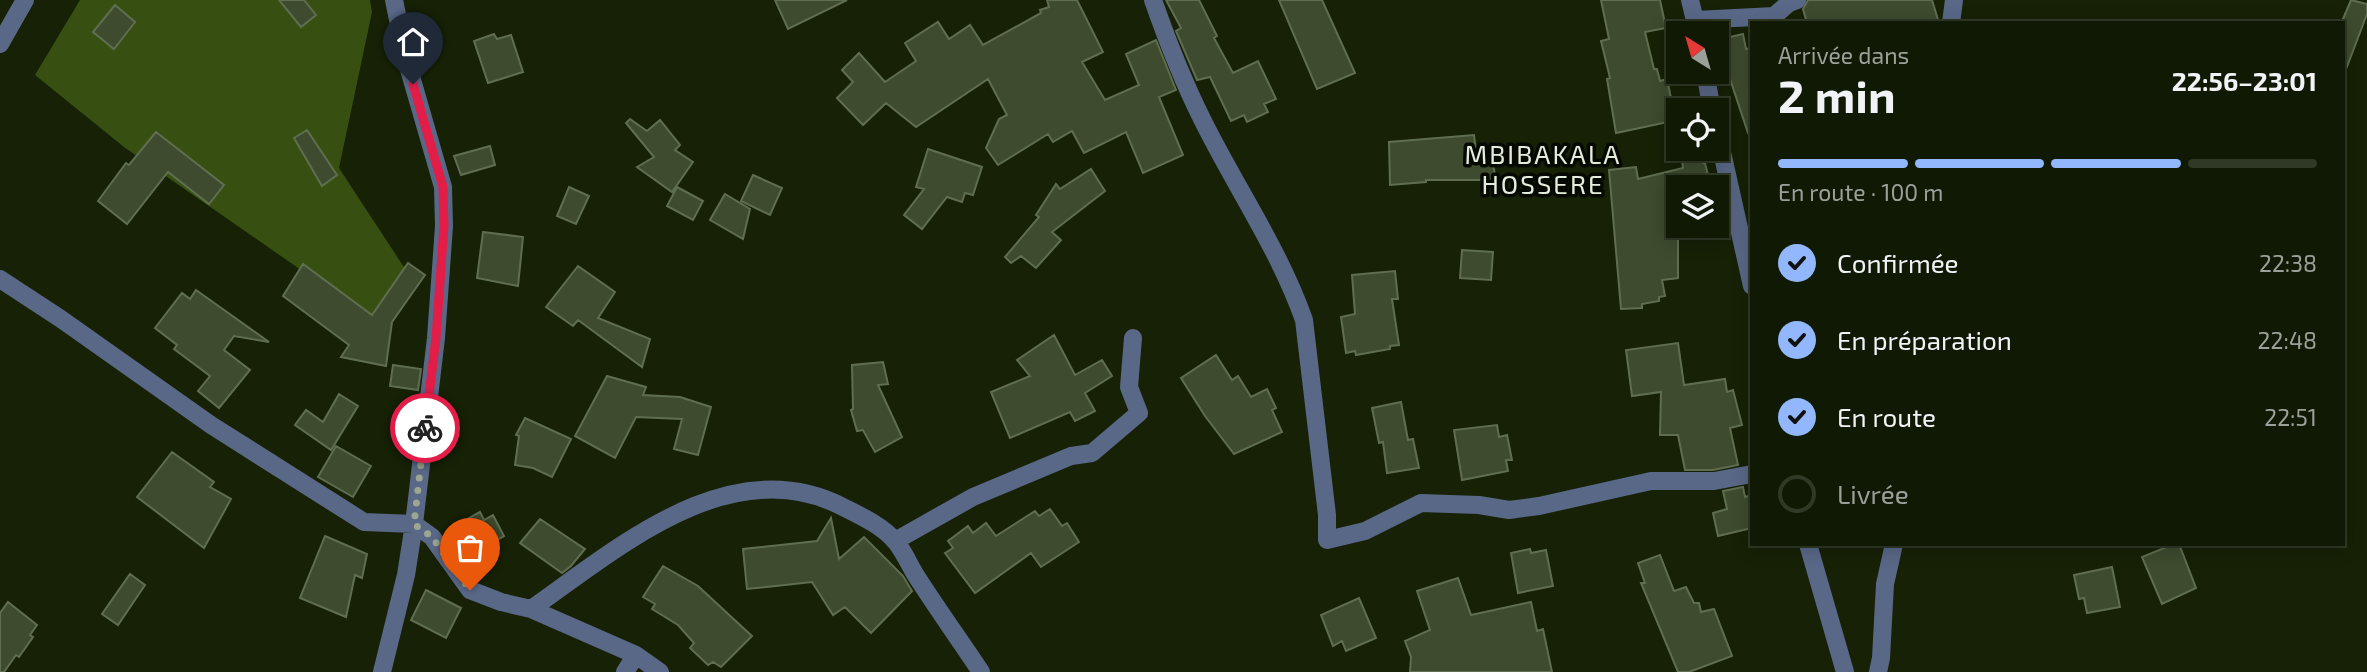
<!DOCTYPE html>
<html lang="fr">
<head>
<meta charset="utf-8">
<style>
	:root { --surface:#101904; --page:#19220e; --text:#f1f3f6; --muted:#9ca09a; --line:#303826; --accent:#93b7fd }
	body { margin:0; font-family:"Exo 2",sans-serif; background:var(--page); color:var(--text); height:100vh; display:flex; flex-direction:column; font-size:26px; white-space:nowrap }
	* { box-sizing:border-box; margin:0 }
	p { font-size:23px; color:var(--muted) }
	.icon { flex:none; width:38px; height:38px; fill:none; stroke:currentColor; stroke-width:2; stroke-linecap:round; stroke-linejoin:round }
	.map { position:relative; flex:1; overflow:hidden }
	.panel { position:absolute; left:1750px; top:21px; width:595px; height:525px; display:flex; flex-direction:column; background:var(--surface); border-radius:0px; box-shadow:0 4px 18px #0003,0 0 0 2px var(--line) }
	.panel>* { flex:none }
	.needle { width:46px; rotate:323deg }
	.controls { position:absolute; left:1666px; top:21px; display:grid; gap:14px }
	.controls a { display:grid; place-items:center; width:63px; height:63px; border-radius:0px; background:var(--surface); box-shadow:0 4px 18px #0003,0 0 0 2px var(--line); font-size:35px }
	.pin { position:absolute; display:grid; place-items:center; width:60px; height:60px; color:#fff; margin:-72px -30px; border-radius:50% 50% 50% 0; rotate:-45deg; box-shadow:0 0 7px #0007 }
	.pin .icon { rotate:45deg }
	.courier { position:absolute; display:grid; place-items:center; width:70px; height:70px; margin:-35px; border:5px solid #e11d48; border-radius:50%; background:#fff; color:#222; box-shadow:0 2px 9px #0007 }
	.overview em { font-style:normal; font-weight:700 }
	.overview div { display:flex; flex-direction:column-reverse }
	.overview { display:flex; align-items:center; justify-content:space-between; height:119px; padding:0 28px }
	h1 { font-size:46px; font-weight:700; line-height:52px }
	.bar { display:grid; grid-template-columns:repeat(4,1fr); gap:10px 7px; align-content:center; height:84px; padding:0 28px }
	.bar i { height:9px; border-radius:5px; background:var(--line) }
	.bar .on { background:var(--accent) }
	.bar p { grid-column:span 4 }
	ol { padding:0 28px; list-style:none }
	li { display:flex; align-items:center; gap:21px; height:77px }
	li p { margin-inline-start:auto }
	li .icon { padding:7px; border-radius:50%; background:var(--accent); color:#111; stroke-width:4 }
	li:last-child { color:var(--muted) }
	li i { width:38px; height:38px; border:4px solid var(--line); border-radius:50% }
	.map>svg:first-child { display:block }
</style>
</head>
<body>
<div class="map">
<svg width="2367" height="672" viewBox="0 0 2367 672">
	<rect width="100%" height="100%" fill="#162106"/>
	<!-- forest -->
	<path fill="#375012" d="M80,0H370L372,12L339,168L415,284L370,318L124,147L35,75Z"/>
	<!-- building -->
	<path fill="#3e4b2e" stroke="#5f6e50" stroke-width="2" d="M279,0H304L316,15L301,27Z
		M775,0H847L788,29Z
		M1047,0H1077L1103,52L1082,62L1105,100L1139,85L1126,54L1156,40L1176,90L1159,97L1183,155L1143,173L1126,132L1084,153L1072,131L1053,142L1048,134L998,165L986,148L999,119L1007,115L988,79L916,127L886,103L863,125L837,98L853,82L842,70L859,53L885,82L916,61L905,43L938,22L949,39L970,25L983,45L1041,13L1040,10L1049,7Z
		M1166,0H1199L1217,36L1214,38L1233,73L1258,61L1276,99L1264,104L1268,112L1247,122L1244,115L1231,121L1210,77L1197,80L1176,31L1181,28Z
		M1279,0H1322L1355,73L1317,89Z
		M1601,0H1660L1666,28L1645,32L1654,69H1657L1660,81L1667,79L1673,108L1665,110L1668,122L1616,133L1607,79L1610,78L1601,41L1609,39Z
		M1808,0H1932L1939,23H1807L1803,9Z
		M2351,0L2367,4V14L2345,72L2343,19Z
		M115,5L135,22L114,49L93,32Z
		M494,34L497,39L511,35L523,72L488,83L474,41Z
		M1743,34L1746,49L1752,48V132L1748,133L1717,40Z
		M630,119L647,131L660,120L680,145L675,150L693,162L672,192L637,167L654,157L626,123Z
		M307,130L337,175L322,186L294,138Z
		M156,132L224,185L209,204L168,172L127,224L98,201L126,163L129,165Z
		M1474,135L1477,160L1492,159L1496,180H1426V182L1390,185L1389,142Z
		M490,146L495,165L461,175L454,156Z
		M928,149L982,167L973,195L965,193L962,202L947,197L922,229L904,215L924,189L916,187Z
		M1701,156L1703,163H1705L1711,187H1678V278L1662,280L1665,296L1659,297V301L1642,304V308L1621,309L1609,170L1636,167L1638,179L1683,168L1682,161Z
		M1091,169L1105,191L1052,232L1061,240L1036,268L1021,256L1011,263L1005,257L1039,217L1036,215L1056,184L1060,189Z
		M753,175L782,188L770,215L741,201Z
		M569,187L589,196L576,224L557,216Z
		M677,187L703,201L693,220L667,206Z
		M725,194L750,209L743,239L710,220Z
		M483,232L523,237L518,286L477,278Z
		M1462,250L1493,252L1491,280L1460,278Z
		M408,263L425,275L392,322L386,366L341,357L349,345L283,296L303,264L372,315Z
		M578,266L615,292L598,318L650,339L642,367L578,320L573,326L546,307Z
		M1395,271L1398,299H1392L1399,345L1390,346V349L1356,355L1355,351L1346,353L1341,317L1355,314L1352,275Z
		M196,290L269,342L234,336L224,350L250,370L219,408L198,391L210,376L174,349L177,345L155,328L182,293L190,299Z
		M1054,335L1075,375L1102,360L1112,376L1085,393L1095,411L1075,421L1070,412L1010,438L991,392L1030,376L1017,360Z
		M1678,343L1684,385L1725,379L1727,392L1733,390L1742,425L1730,428L1738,465L1713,470H1685L1678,435H1660L1661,392L1632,396L1626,350Z
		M1216,355L1232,380L1238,376L1251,397L1267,389L1276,408L1272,410L1282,432L1234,454L1205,416L1181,378Z
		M883,362L888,384L878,385L902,437L875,452L863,430L857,431L851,410L853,409L852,365Z
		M393,365L421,369L418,390L390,386Z
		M607,376L646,387L643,395L680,397L711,407L698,455L674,449L682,419L636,417L615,458L575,436Z
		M339,394L358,406L331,450L295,425L306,410L323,422Z
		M1401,402L1408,440L1413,439L1419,468L1387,473L1383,442L1379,443L1372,408Z
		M525,418L571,439L552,477L533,468L515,465L519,436L516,435Z
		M1497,425L1499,437L1507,435L1512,460H1506L1508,471L1462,480L1454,430Z
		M336,446L371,466L353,497L318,477Z
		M172,452L214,482L210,487L231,499L204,548L137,497Z
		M1743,487L1745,497L1752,495V528L1718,536L1713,513L1727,509L1723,491Z
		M1050,509L1062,526L1067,523L1079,542L1041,567L1031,553L975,593L945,553L953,548L948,541L968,526L973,533L986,523L996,536L1035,511L1039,516Z
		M480,512L484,520L493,515L504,536L463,559L448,530Z
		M831,518L839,559L864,537L903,576L912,591L871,633L845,607L833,615L812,582L747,589L743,549L817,541Z
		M540,519L585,549L571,566L562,573L520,543Z
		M325,536L367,554L362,578L355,575L346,617L300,598Z
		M2174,544H2179L2196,588L2162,604L2142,557Z
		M1530,549L1531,553L1546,550L1553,586L1518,593L1511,553Z
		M1660,555L1674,591L1686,587L1694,603H1699L1701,612L1714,609L1732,656L1689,672H1678L1641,583H1645L1638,563Z
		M663,566L698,586L752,636L721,667L713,662L708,665L690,648L694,643L678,625L652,609L655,604L643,597Z
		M2112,567L2120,607L2087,613L2084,598L2079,599L2074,575Z
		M130,574L145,585L118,625L102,614Z
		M1458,578L1471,615L1531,602L1537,631L1543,629L1552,672H1410L1411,657L1405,641L1430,630L1417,591Z
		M426,590L461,608L446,638L411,620Z
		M1359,598L1376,638L1346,651L1342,641L1333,646L1321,615Z
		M8,602L37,625L30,635L33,637L19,657L16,655L4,672H0V613Z"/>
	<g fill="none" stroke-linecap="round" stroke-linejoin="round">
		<!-- minor -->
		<path stroke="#596887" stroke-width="18" d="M1153,0C1167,40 1183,81 1202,119C1235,186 1279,249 1304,320L1327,515V540L1365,531L1421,503L1479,505L1509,510L1539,506L1651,481H1714L1752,474
			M1690,0L1698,33
			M1696,20L1774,16L1789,3L1797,0
			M1951,23L1954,0
			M0,44L25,0
			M1705,72L1712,110
			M1717,130L1752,286
			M0,279L61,319L211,425L364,522L414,524L432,537L470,590L501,602L531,609L636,655L625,672
			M895,541L973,497L1071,456L1092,453L1139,413L1129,387L1133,338
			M1808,544L1845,672
			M531,609C618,548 731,449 843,507C861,516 883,526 896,542C904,552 909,564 915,574C936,607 959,639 981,672
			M636,655L660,672
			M382,672L406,575L414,524L436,338L444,226L443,187L406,59L394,0
			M1878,672L1881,658L1885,584L1894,544"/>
	</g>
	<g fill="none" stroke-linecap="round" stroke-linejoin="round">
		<!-- done -->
		<path stroke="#9ca690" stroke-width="7" stroke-dasharray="0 12.6" d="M425,428L414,524L432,537L470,590"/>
		<!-- route -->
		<path stroke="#e11d48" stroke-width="9" d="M413,84L443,187L444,226L436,338L425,428"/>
	</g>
	<g text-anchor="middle" stroke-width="7" stroke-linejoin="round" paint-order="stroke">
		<!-- quarter labels -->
		<g font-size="26" letter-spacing="2" fill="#e4eddb" stroke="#050902">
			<text x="1543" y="164">MBIBAKALA<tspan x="1543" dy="30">HOSSERE</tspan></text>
		</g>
	</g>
</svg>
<div class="controls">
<a><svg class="needle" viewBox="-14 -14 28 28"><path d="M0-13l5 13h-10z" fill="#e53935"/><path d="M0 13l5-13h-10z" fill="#9ca09a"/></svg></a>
<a><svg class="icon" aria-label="locate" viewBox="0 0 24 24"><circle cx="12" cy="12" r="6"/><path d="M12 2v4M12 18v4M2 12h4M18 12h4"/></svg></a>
<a><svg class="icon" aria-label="layers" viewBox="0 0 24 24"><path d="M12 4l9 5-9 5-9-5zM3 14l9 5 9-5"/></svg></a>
</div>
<div class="pin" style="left:470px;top:590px;background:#ea580c"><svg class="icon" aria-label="bag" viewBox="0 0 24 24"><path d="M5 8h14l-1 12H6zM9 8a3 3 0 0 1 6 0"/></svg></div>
<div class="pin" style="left:413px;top:84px;background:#1f2937"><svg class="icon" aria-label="home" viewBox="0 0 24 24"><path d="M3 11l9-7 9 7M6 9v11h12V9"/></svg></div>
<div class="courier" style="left:425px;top:428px"><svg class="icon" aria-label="bike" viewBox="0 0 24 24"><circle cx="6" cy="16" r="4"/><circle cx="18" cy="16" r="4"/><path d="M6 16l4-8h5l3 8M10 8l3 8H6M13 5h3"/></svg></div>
<section class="panel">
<div class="overview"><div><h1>2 min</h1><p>Arrivée dans</p></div><em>22:56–23:01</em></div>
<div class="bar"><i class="on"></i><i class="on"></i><i class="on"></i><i></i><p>En route · 100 m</p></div>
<ol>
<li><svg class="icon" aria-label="check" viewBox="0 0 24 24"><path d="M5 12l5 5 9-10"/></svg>Confirmée<p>22:38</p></li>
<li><svg class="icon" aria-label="check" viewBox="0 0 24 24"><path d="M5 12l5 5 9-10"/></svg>En préparation<p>22:48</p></li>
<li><svg class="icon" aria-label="check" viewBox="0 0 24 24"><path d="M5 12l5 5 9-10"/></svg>En route<p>22:51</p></li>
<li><i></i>Livrée</li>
</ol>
</section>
</div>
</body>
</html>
